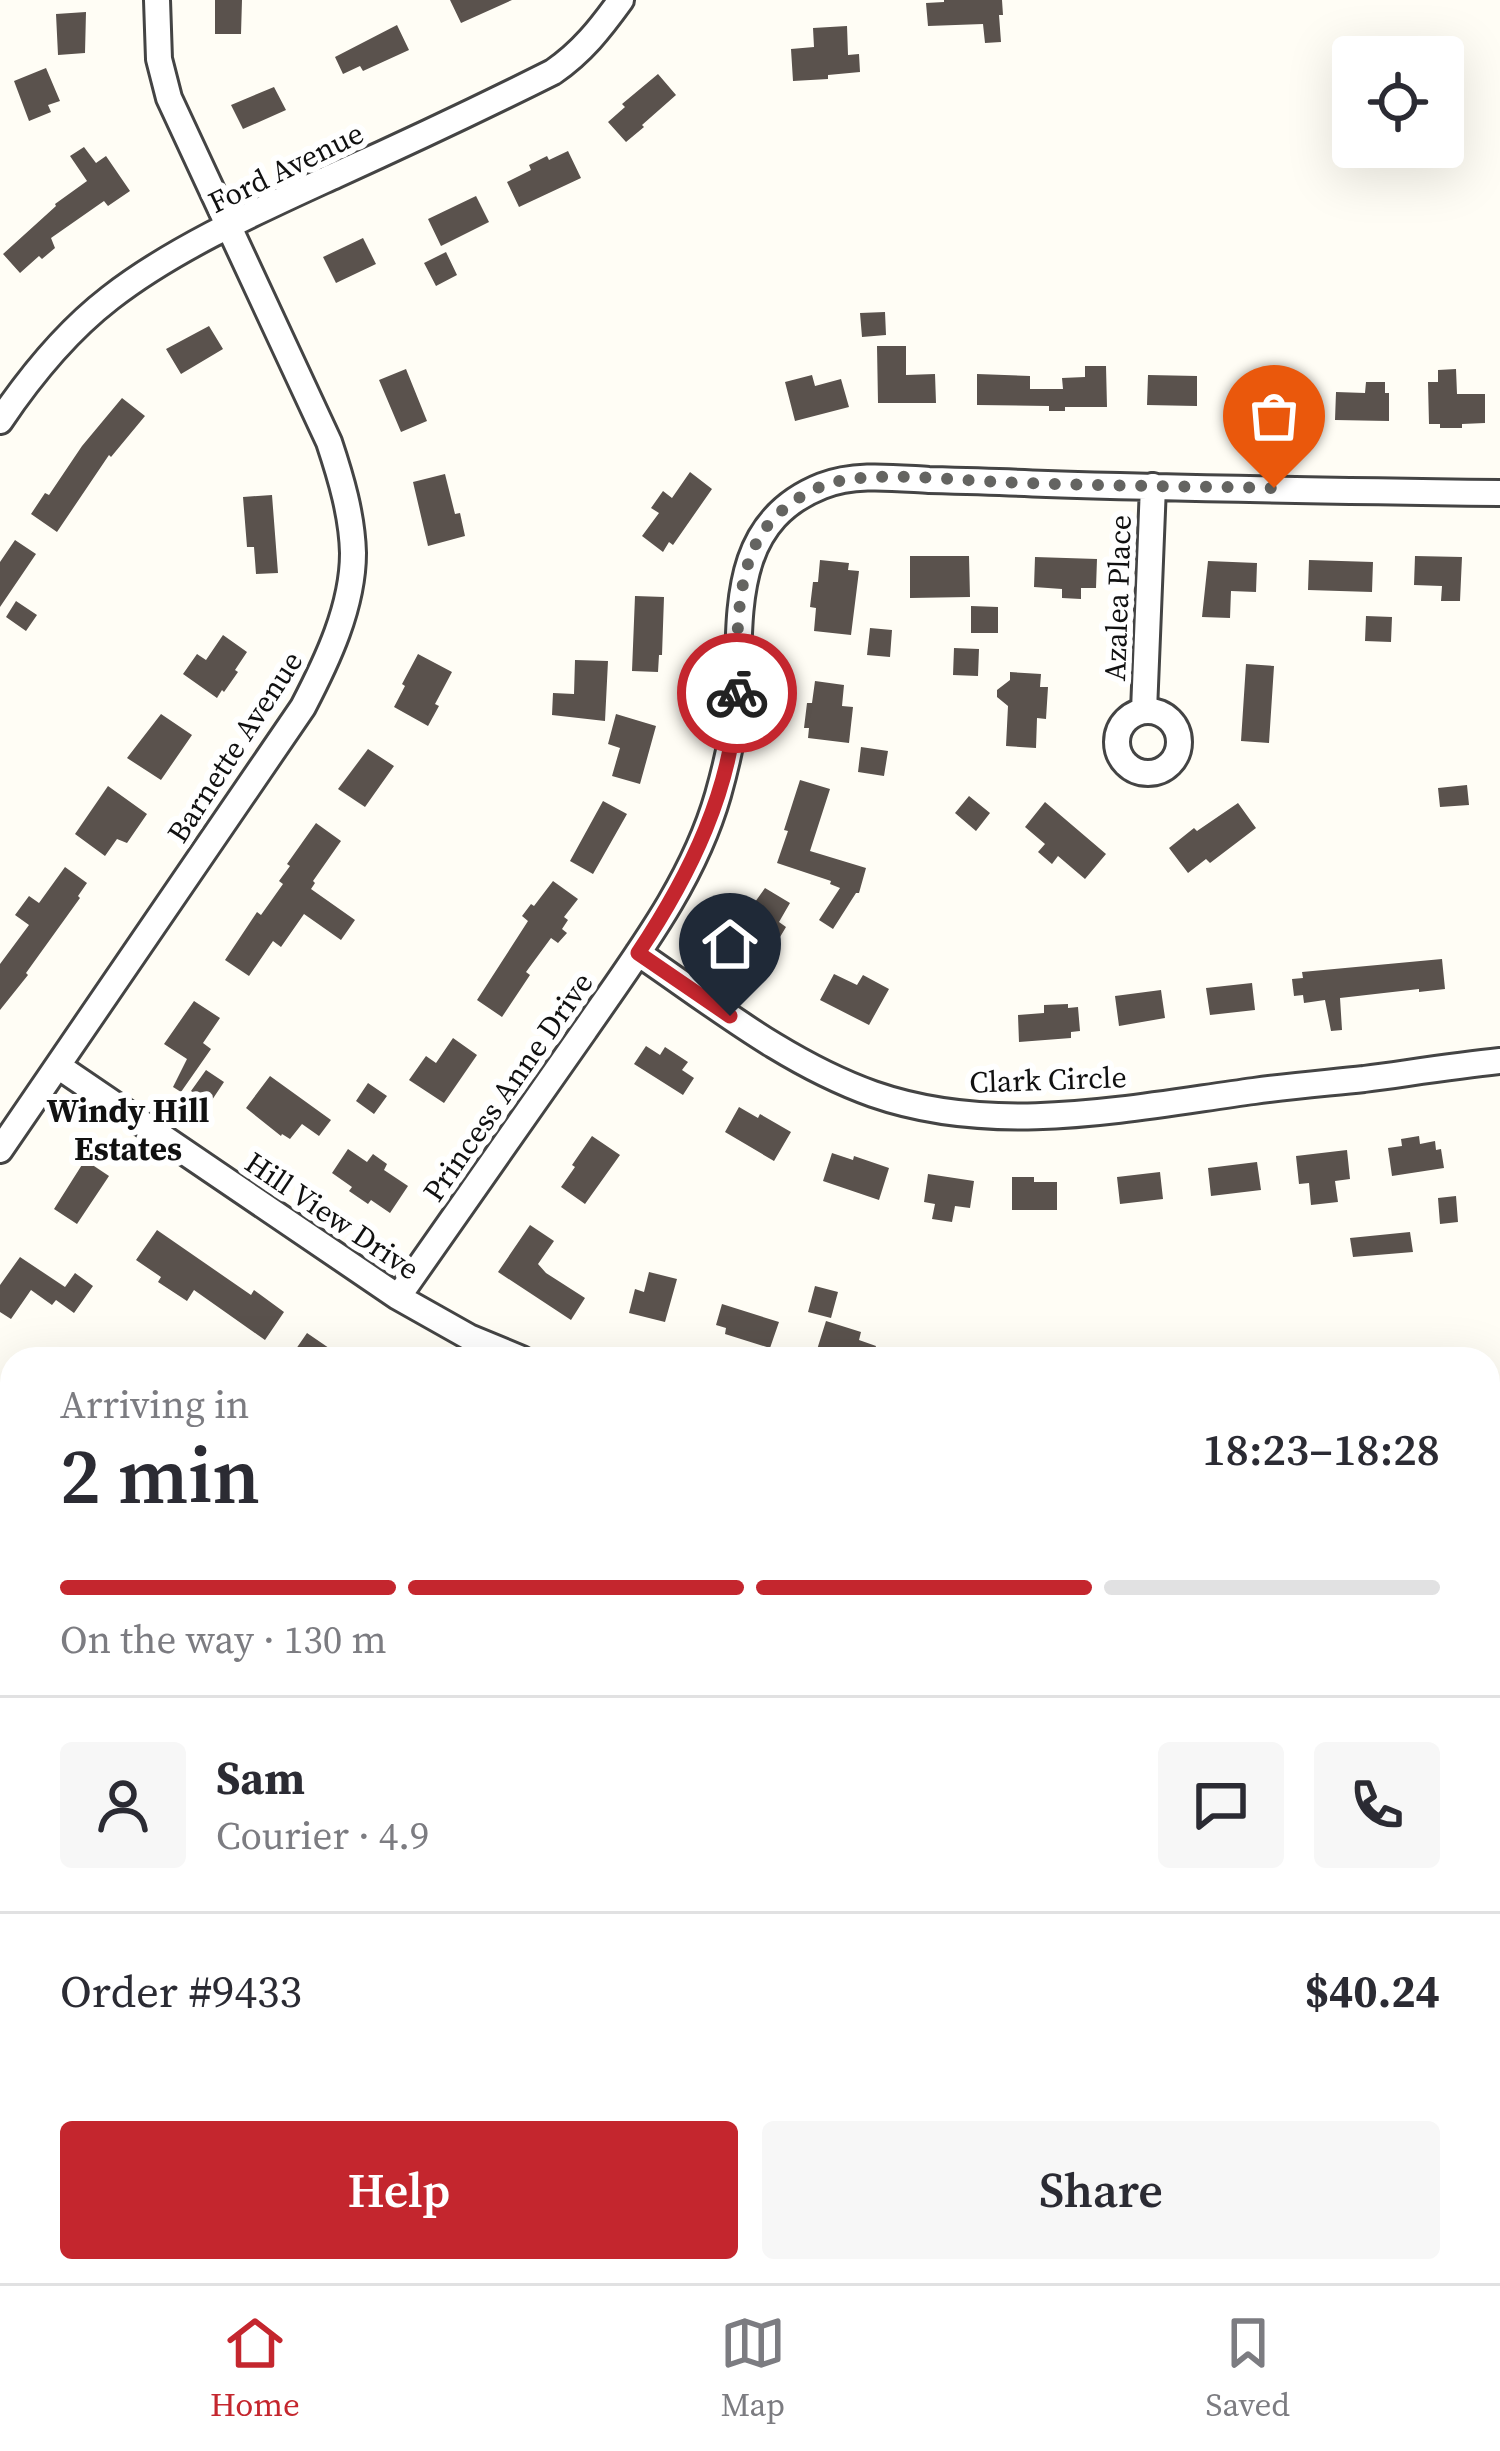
<!DOCTYPE html>
<html lang="en">
<head>
<meta charset="utf-8">
<style>
	:root { --surface:#fff; --page:#f7f7f7; --text:#2b2b33; --muted:#7c7c81; --line:#e1e1e2; --accent:#c4262e }
	body { margin:0; font-family:"Source Serif 4",serif; background:var(--page); color:var(--text); height:100vh; display:flex; flex-direction:column; font-size:45px; white-space:nowrap }
	* { box-sizing:border-box; margin:0 }
	p { font-size:39px; color:var(--muted) }
	.icon { flex:none; width:66px; height:66px; fill:none; stroke:currentColor; stroke-width:2; stroke-linecap:round; stroke-linejoin:round }
	.map { position:relative; flex:1; overflow:hidden }
	.panel { position:absolute; left:0px; top:1347px; width:1500px; height:936px; display:flex; flex-direction:column; background:var(--surface); border-radius:36px 36px 0 0; box-shadow:0 12px 48px #0002 }
	.panel>* { flex:none }
	.controls { position:absolute; left:1332px; top:36px; display:grid; gap:24px }
	.controls a { display:grid; place-items:center; width:132px; height:132px; border-radius:12px; background:var(--surface); box-shadow:0 12px 48px #0002; font-size:60px }
	.pin { position:absolute; display:grid; place-items:center; width:102px; height:102px; color:#fff; margin:-123px -51px; border-radius:50% 50% 50% 0; rotate:-45deg; box-shadow:0 0 12px #0007 }
	.pin .icon { rotate:45deg }
	.courier { position:absolute; display:grid; place-items:center; width:120px; height:120px; margin:-60px; border:9px solid #c4262e; border-radius:50%; background:#fff; color:#222; box-shadow:0 3px 15px #0007 }
	.summary em { font-style:normal; font-weight:600 }
	.summary div { display:flex; flex-direction:column-reverse }
	.summary { display:flex; align-items:center; justify-content:space-between; height:204px; padding:0 60px }
	h1 { font-size:78px; font-weight:600; line-height:90px }
	.bar { display:grid; grid-template-columns:repeat(4,1fr); gap:18px 12px; align-content:center; height:144px; padding:0 60px }
	.bar i { height:15px; border-radius:9px; background:var(--line) }
	.bar .current { background:var(--accent) }
	.bar p { grid-column:span 4 }
	.line { display:flex; align-items:center; gap:30px; padding:0 60px; border-top:3px solid var(--line) }
	.line div { flex:1 }
	.round { display:grid; place-items:center; flex:none; width:126px; height:126px; border-radius:12px; background:var(--page) }
	.cta { display:flex; gap:24px; margin-top:auto; padding:24px 60px }
	.cta a { flex:1; height:138px; border-radius:12px; background:var(--accent); color:#fff; font-size:48px; font-weight:600; line-height:138px; text-align:center }
	.cta a+a { background:var(--page); color:var(--text) }
	.dock { display:flex; justify-content:space-around; align-items:center; height:168px; border-top:3px solid var(--line); background:var(--surface); font-size:33px; color:var(--muted) }
	.dock a { display:grid; justify-items:center; gap:6px }
	.dock .current { color:var(--accent) }
	.map>svg:first-child { display:block }
</style>
</head>
<body>
<div class="map">
<svg width="1500" height="2283" viewBox="0 0 1500 2283">
	<rect width="100%" height="100%" fill="#fffdf5"/>
	<!-- building -->
	<path fill="#5a524d" d="M215,0H242L241,34H215Z
		M450,0H512L461,23Z
		M944,0H1002L1003,15H999L1001,42L985,43L983,24L928,26L926,3L944,2Z
		M86,12L85,53L58,55L56,14Z
		M397,25L409,50L363,71L360,66L343,74L335,57Z
		M847,26L848,55L859,54L860,72L828,75V79L793,81L791,49L814,47L813,28Z
		M46,68L60,101L48,105L51,112L29,121L14,81Z
		M658,74L676,95L642,125L644,127L626,142L608,122L625,107L622,104Z
		M274,87L286,110L243,129L231,105Z
		M84,147L96,163L106,156L130,191L108,206L104,201L51,238L55,248L42,259L39,256L20,273L3,254L56,206L55,204L87,181L70,156Z
		M568,151L581,178L519,207L507,182L531,170L529,165L547,156L549,160Z
		M476,196L489,222L441,246L428,219Z
		M363,238L376,264L336,283L323,257Z
		M446,252L457,275L436,286L424,263Z
		M885,312L886,335L862,337L860,313Z
		M209,326L223,349L181,374L166,349Z
		M877,346H906V375L935,374L936,403H878Z
		M1085,366H1106L1107,407H1065V411H1049V406L977,405V374L1030,376V389H1063L1062,378L1085,377Z
		M406,369L427,421L401,432L379,380Z
		M1456,369L1457,394H1485V423L1462,424V428H1440V424H1429L1428,382H1438V370Z
		M812,375L815,386L841,379L849,407L795,421L785,382Z
		M1148,375L1197,376V406L1147,405Z
		M1366,382H1385V393H1389V421L1335,420L1336,392L1365,393Z
		M1240,390H1287V420L1240,418Z
		M122,398L145,416L111,457L109,455L57,532L31,514L45,493L49,495L82,446Z
		M690,472L712,489L673,545L669,542L663,552L642,536L659,513L651,508L663,491L672,498Z
		M445,474L455,514L460,513L465,536L428,546L413,482Z
		M272,495L278,573L256,574L254,547H247L243,497Z
		M15,540L36,554L0,607V562Z
		M910,556H969L970,597L910,598Z
		M1415,556L1462,557L1460,601H1441L1442,586L1414,585Z
		M1035,557L1097,559L1096,588H1081V599L1062,598V589L1034,587Z
		M820,560L849,563L848,570L859,571L851,635L814,631L816,608L810,607L813,582H818Z
		M1309,560L1373,562L1372,592L1308,590Z
		M1208,561L1257,563L1256,592L1231,591L1230,618L1202,617Z
		M635,596L664,597L662,655H659L658,672L632,671Z
		M16,601L37,615L26,631L6,617Z
		M971,606L998,607V633H971Z
		M1366,616L1392,617L1391,642L1365,641Z
		M870,628L892,630L890,657L867,655Z
		M223,635L247,652L235,670L238,672L224,692L222,690L217,698L183,674L197,654L206,660Z
		M954,648L979,649L978,676L953,675Z
		M418,654L452,672L435,704L439,706L428,726L394,707L405,686L402,684Z
		M575,660L608,661L605,721L552,715L553,693L574,694Z
		M1246,664L1274,666L1269,743L1241,741Z
		M1010,672L1041,674L1040,687H1048L1046,719L1037,718L1036,748L1006,746L1008,706L997,697V690L1010,680Z
		M815,681L844,685L842,706L853,707L849,743L808,738L809,728H804L807,703H812Z
		M161,714L192,735L161,780L127,758Z
		M616,714L656,726L640,784L612,776L620,748L608,744Z
		M861,747L888,751L884,776L858,772Z
		M368,749L394,766L365,807L338,789Z
		M800,780L830,789L810,851L866,868L859,893H856L833,929L819,920L840,888L830,884L831,881L777,863L788,831L784,830Z
		M1467,785L1469,805L1440,807L1438,788Z
		M108,786L147,814L127,843L117,839L105,856L75,834Z
		M969,796L990,813L976,831L955,813Z
		M603,801L627,814L593,874L570,861Z
		M1045,802L1106,854L1085,879L1058,856L1052,864L1038,852L1045,844L1025,827Z
		M1238,803L1256,828L1210,863L1206,859L1188,873L1169,848L1194,828L1197,831Z
		M316,823L341,841L313,881L315,883L311,889L355,920L341,940L304,914L281,947L273,941L249,976L225,960L257,912L261,915L283,884L279,881L290,866L287,864Z
		M65,867L87,883L78,896L80,898L26,973L28,975L0,1010V964L29,925L15,915L29,896L39,903Z
		M553,881L578,899L564,917L568,920L562,929L567,933L558,943L551,938L526,972L530,975L502,1017L477,1000L528,921L522,916L531,904L534,906Z
		M765,888L790,903L779,922L786,927L777,942L773,940L758,964L730,948L741,929L737,927Z
		M1442,959L1445,989L1419,992V989L1340,998L1342,1030L1331,1031L1325,1000L1304,1003L1303,995L1294,996L1292,979L1303,978L1302,972Z
		M834,974L857,985L863,975L889,989L869,1025L820,1000Z
		M1252,983L1255,1010L1210,1015L1206,988Z
		M1161,990L1165,1018L1119,1026L1115,996Z
		M194,1001L220,1018L203,1043L211,1049L181,1092L173,1087L187,1059L164,1044Z
		M1068,1004V1008L1078,1007L1080,1031L1071,1032V1038L1019,1042L1018,1015L1044,1013V1005Z
		M453,1038L477,1055L444,1103L409,1080L426,1056L436,1063Z
		M646,1046L660,1055L665,1047L688,1062L682,1070L694,1078L683,1095L634,1064Z
		M206,1070L224,1082L210,1103L191,1091Z
		M270,1076L331,1120L319,1136L302,1124L290,1139L282,1134L281,1136L246,1108Z
		M368,1083L387,1096L374,1114L356,1101Z
		M739,1107L758,1118L760,1114L791,1132L774,1161L725,1132Z
		M592,1136L620,1155L585,1204L561,1187L575,1167L572,1165Z
		M1419,1136L1420,1144L1435,1141L1436,1150L1441,1149L1444,1168L1392,1176L1388,1148L1402,1146L1401,1139Z
		M348,1149L367,1162L373,1154L387,1164L384,1170L408,1186L390,1213L371,1200L368,1204L349,1191L352,1187L332,1173Z
		M1347,1150L1350,1179L1335,1181L1338,1202L1311,1205L1309,1183L1299,1184L1296,1156Z
		M832,1153L853,1160L854,1156L889,1168L879,1200L823,1181Z
		M85,1160L109,1176L77,1224L54,1209Z
		M1257,1162L1261,1190L1211,1196L1208,1168Z
		M1160,1172L1163,1199L1120,1204L1117,1177Z
		M928,1174L974,1181L970,1208L955,1206L952,1222L932,1219L935,1204L924,1202Z
		M1012,1177H1034V1182H1057V1210H1012Z
		M1456,1196L1458,1222L1440,1224L1438,1198Z
		M530,1225L554,1241L538,1264L546,1273L585,1298L571,1320L498,1272Z
		M157,1230L251,1295L254,1290L284,1312L265,1340L194,1290L187,1301L158,1282L161,1277L136,1260Z
		M1410,1232L1413,1252L1353,1257L1350,1238Z
		M20,1257L65,1287L75,1273L93,1286L74,1313L56,1300L52,1305L31,1290L11,1319L0,1312V1285Z
		M649,1272L677,1279L665,1322L629,1313L635,1289L644,1292Z
		M815,1286L838,1292L831,1318L808,1312Z
		M722,1304L779,1322L770,1348L725,1334L726,1328L716,1325Z
		M826,1321L861,1332L859,1340L876,1346L872,1359H825L815,1356Z
		M307,1333L345,1359H289Z"/>
	<g fill="none" stroke-linecap="round" stroke-linejoin="round">
		<defs>
			<path id="minor" d="M0,421C31,375 66,332 110,298C174,248 262,209 336,175C409,142 481,108 553,72C582,52 600,29 621,0
				M1144,711L1153,486
				M1117 742a31 31 0 1 1 62 0a31 31 0 1 1-62 0Z
				M638,953C713,1004 786,1063 873,1094C996,1137 1128,1108 1254,1091C1290,1086 1327,1083 1364,1079C1409,1073 1454,1066 1500,1061
				M58,1066L398,1297L469,1337L522,1359
				M0,1150L303,707C327,661 353,607 353,553C352,515 341,478 329,442L169,98L159,59L157,0
				M398,1297C461,1208 523,1119 585,1030C636,956 693,882 718,795C727,763 735,729 737,697C741,615 729,523 822,486C855,473 894,478 929,480C969,481 1008,482 1047,484C1198,489 1349,491 1500,493
				M1488,1537L1500,1536
				M0,1553L12,1562
				M0,2133L12,2124
				M919,2271L933,2283
				M381,2283L388,2271"/>
		</defs>
		<!-- minor casing -->
		<use href="#minor" stroke="#444" stroke-width="30"/>
		<!-- minor -->
		<use href="#minor" stroke="#fff" stroke-width="24"/>
	</g>
	<g fill="none" stroke-linecap="round" stroke-linejoin="round">
		<!-- done -->
		<path stroke="#646461" stroke-width="12" stroke-dasharray="0 21.6" d="M737,693C737,642 734,566 768,525C787,502 815,485 845,480C889,472 954,480 1000,482C1092,486 1183,486 1274,488"/>
		<!-- route -->
		<path stroke="#c4262e" stroke-width="15" d="M730,1016L638,953C690,875 733,788 737,693"/>
	</g>
	<g text-anchor="middle" stroke-width="12" stroke-linejoin="round" paint-order="stroke">
		<!-- street labels -->
		<g font-size="30" fill="#111" stroke="#fff">
			<text transform="translate(286 168) rotate(-26)" y="10">Ford Avenue</text>
			<text transform="translate(1118 598) rotate(-88)" y="10">Azalea Place</text>
			<text transform="translate(235 747) rotate(-57)" y="10">Barnette Avenue</text>
			<text transform="translate(1048 1080) rotate(-2)" y="10">Clark Circle</text>
			<text transform="translate(508 1087) rotate(-55)" y="10">Princess Anne Drive</text>
			<text transform="translate(332 1216) rotate(34)" y="10">Hill View Drive</text>
		</g>
		<!-- neighbourhood labels -->
		<g font-size="33" font-weight="bold" fill="#111" stroke="#fff">
			<text x="128" y="1122">Windy Hill<tspan x="128" dy="38">Estates</tspan></text>
		</g>
	</g>
</svg>
<div class="controls">
<a><svg class="icon" aria-label="locate" viewBox="0 0 24 24"><circle cx="12" cy="12" r="6"/><path d="M12 2v4M12 18v4M2 12h4M18 12h4"/></svg></a>
</div>
<div class="pin" style="left:1274px;top:488px;background:#ea580c"><svg class="icon" aria-label="bag" viewBox="0 0 24 24"><path d="M5 8h14l-1 12H6zM9 8a3 3 0 0 1 6 0"/></svg></div>
<div class="pin" style="left:730px;top:1016px;background:#1f2937"><svg class="icon" aria-label="home" viewBox="0 0 24 24"><path d="M3 11l9-7 9 7M6 9v11h12V9"/></svg></div>
<div class="courier" style="left:737px;top:693px"><svg class="icon" aria-label="bike" viewBox="0 0 24 24"><circle cx="6" cy="16" r="4"/><circle cx="18" cy="16" r="4"/><path d="M6 16l4-8h5l3 8M10 8l3 8H6M13 5h3"/></svg></div>
<section class="panel">
<div class="summary"><div><h1>2 min</h1><p>Arriving in</p></div><em>18:23–18:28</em></div>
<div class="bar"><i class="current"></i><i class="current"></i><i class="current"></i><i></i><p>On the way · 130 m</p></div>
<div class="line" style="height:216px"><a class="round"><svg class="icon" aria-label="person" viewBox="0 0 24 24"><circle cx="12" cy="8" r="4"/><path d="M4 21q1-7 8-7t8 7"/></svg></a><div><b>Sam</b><p>Courier · 4.9</p></div><a class="round"><svg class="icon" aria-label="chat" viewBox="0 0 24 24"><path d="M4 5h16v11H9l-5 4z"/></svg></a><a class="round"><svg class="icon" aria-label="phone" viewBox="0 0 24 24"><path d="M5 4h4l2 5-3 2q2 4 5 5l2-3 5 2v4C11 20 4 13 5 4z"/></svg></a></div>
<div class="line" style="height:156px"><div>Order #9433</div><b>$40.24</b></div>
<div class="cta"><a>Help</a><a>Share</a></div>
</section>
</div>
<nav class="dock">
<a class="current"><svg class="icon" aria-label="home" viewBox="0 0 24 24"><path d="M3 11l9-7 9 7M6 9v11h12V9"/></svg>Home</a>
<a><svg class="icon" aria-label="map" viewBox="0 0 24 24"><path d="M3 6l6-2 6 2 6-2v14l-6 2-6-2-6 2zM9 4v14M15 6v14"/></svg>Map</a>
<a><svg class="icon" aria-label="saved" viewBox="0 0 24 24"><path d="M7 4h10v16l-5-4-5 4z"/></svg>Saved</a>
</nav>
</body>
</html>
